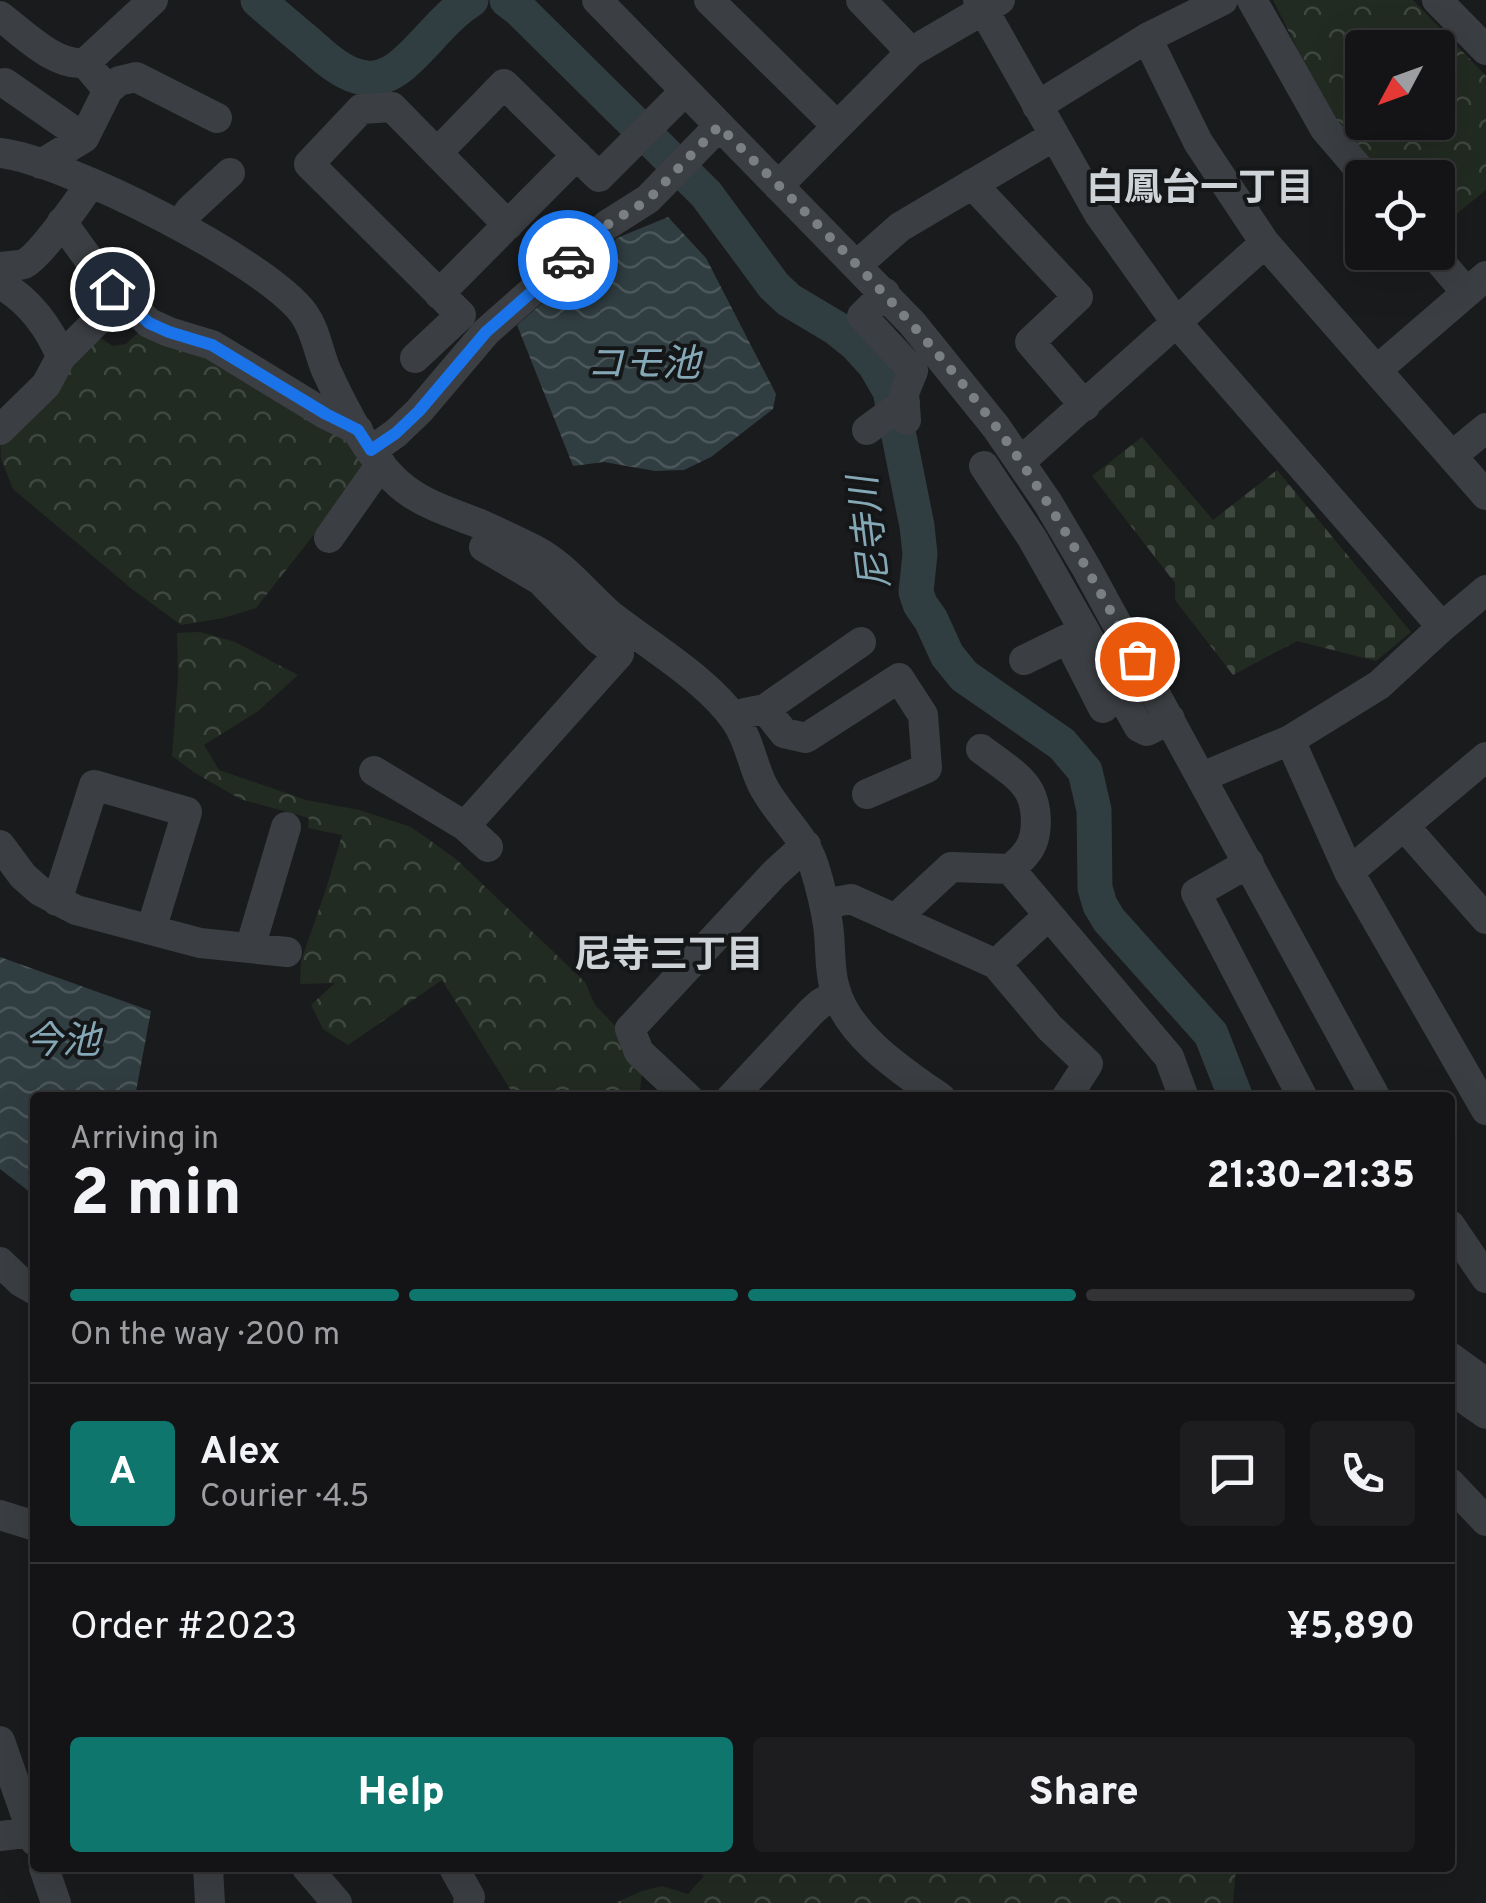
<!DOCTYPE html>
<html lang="en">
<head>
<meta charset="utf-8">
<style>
	:root { --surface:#141416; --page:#1d1d1f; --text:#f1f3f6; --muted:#9d9ea1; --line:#333335; --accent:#0f766e }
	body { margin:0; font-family:Overpass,"Noto Sans JP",sans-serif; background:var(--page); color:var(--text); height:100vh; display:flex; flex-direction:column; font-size:38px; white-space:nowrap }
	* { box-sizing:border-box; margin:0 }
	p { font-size:32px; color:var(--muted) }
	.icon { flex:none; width:55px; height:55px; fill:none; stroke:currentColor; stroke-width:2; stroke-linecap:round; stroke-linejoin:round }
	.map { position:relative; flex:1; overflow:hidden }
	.side { position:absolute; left:30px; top:1092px; width:1425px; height:780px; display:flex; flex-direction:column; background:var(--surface); border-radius:10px; box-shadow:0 10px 40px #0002,0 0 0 2px var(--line) }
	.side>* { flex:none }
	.needle { width:65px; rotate:229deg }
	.tools { position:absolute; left:1345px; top:30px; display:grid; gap:20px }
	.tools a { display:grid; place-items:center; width:110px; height:110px; border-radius:10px; background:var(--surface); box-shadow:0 10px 40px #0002,0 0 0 2px var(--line); font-size:50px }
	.pin { position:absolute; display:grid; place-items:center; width:85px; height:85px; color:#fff; margin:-42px; border:5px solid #fff; border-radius:50%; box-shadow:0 2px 10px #0007 }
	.courier { position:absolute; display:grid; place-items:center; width:100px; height:100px; margin:-50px; border:8px solid #1a73e8; border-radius:50%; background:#fff; color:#222; box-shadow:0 2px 12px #0007 }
	.overview em { font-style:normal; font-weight:800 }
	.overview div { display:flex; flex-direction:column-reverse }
	.overview { display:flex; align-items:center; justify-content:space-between; height:170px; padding:0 40px }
	h1 { font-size:65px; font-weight:800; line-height:75px }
	.bar { display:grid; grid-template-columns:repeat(4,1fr); gap:15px 10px; align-content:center; height:120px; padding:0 40px }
	.bar i { height:12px; border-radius:8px; background:var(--line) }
	.bar .current { background:var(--accent) }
	.bar p { grid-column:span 4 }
	.line { display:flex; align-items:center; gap:25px; padding:0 40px; border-top:2px solid var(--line) }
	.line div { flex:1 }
	.round { display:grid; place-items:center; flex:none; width:105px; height:105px; border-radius:10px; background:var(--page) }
	.action { display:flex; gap:20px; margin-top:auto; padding:20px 40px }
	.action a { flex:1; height:115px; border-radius:10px; background:var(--accent); color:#fff; font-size:40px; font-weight:800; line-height:115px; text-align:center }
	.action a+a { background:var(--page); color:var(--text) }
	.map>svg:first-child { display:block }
</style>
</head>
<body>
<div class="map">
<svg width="1486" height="1903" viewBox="0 0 1486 1903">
	<defs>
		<pattern id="forest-crowns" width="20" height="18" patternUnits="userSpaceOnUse" patternTransform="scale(2.5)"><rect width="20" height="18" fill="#222b22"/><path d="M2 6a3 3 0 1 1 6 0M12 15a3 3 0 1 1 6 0" fill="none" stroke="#3f4840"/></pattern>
		<pattern id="cemetery-stones" width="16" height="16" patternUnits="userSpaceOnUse" patternTransform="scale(2.5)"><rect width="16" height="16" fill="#222b22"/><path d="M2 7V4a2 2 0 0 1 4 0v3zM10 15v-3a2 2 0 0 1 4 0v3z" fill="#3f4840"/></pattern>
		<pattern id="water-waves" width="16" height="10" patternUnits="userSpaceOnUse" patternTransform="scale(2.5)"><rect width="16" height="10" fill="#303d41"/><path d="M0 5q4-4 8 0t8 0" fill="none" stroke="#4b575a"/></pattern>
	</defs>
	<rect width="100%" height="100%" fill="#1a1b1d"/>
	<!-- forest -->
	<path fill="url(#forest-crowns)" fill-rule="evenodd" d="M1273,0H1413L1486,76V190L1438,229V178L1383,177L1333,120ZM1362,48H1438V122H1362Z
		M144,327L197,349L351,436L368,466L256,608L223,618L181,625L132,589L13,489L1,459L0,436L93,334L113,346L126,344Z
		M200,632L235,642L298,675L257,712L204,745L219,770L306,800L359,810L411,827L456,859L585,982L595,1005L620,1031L643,1066L639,1097H515L442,980L348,1045L323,1029L311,1005L335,983L300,984L301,961L326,889L342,835L308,828L309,818L240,799L195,773L172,756L178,677L177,633Z
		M689,1868H1236L1233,1903H615L642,1891L662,1886L688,1894L704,1876Z"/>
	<!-- cemetery -->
	<path fill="url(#cemetery-stones)" d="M1142,437L1213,520L1277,470L1411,632L1376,661L1297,641L1233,675L1175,600V583L1092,476Z"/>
	<!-- water -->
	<path fill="url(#water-waves)" d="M668,217L706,258L776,394L773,409L711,457L684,470L655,471L604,462L573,466L517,325L617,238Z
		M0,957L151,1011L135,1097L35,1098V1196L0,1169Z"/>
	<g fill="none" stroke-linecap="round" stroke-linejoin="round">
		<!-- river -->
		<path stroke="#303d41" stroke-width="35" d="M258,0C274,14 290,28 306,41C334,66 365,96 402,65C426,45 444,17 471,0
			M507,0L520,10L706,194L774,286L789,300L836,328L856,344L875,365L890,391L917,526L920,554L916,592L920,604L931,620L947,655L964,676L1062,744L1085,771L1094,810L1095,888L1100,905L1109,920L1211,1034L1236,1098"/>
		<!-- minor -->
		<path stroke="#3b3e42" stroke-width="30" d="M597,0L912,323L996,427L1048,503L1087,569L1376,1098
			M709,0L837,126
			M861,0L911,52
			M978,0L1099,214L1176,322L1442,627
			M1252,0L1325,129L1367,178
			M1437,0L1486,50
			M0,16C24,34 54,66 85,63
			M1147,38L1198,142L1265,243L1486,495
			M5,83L84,138
			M108,90L119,81L136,77L217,118
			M1037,106L1147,38L1223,0
			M0,153C64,160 267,262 304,314C316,331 318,351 326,370C344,409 371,463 405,489C427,506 455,514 480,524C498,532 517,541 535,550C565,566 584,592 609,614C649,646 707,679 736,721C749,740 752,763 762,784C776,813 804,834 814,866C820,885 825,905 828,925C831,945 829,966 834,985C845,1034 902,1071 941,1098
			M437,153L504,84L599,177L685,91
			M41,164L84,138L108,90L85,63L153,0
			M972,184L1078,297L1030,342L1085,406
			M778,186L911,52L1000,0
			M62,222L101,276L149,323L169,332L212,345L325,414L358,430
			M179,226L190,210L230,173
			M1432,252L1466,292
			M857,265L900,227L1054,136
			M0,267C7,266 17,266 24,264C40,256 79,201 90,184
			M0,284C28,299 50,328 61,357L46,385L0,430
			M885,293L862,316L913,371L904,393L906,420
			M439,294L577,155
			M61,357L97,321L112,289
			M415,358L461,315L309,164L361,109L392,107L508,225
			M1378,369L1486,276
			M867,430L905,402
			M371,451L396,433L419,411L486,332L607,225L648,199L719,126
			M1452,456L1486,428
			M1020,462L1265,243
			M984,466L1032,538L1139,727L1147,731L1170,719
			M329,538L381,464
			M1074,651L1103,708
			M1024,660L1067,639
			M765,709L784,733L806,738L899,678L923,715L927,768L867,794
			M745,713L765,709L861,642
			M1290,740L1349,872L1486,1110
			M981,749C996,761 1019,774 1029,791C1038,808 1039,837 1027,852C1023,858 1016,864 1010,869
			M374,771L465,826L488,847
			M1202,777L1290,740L1379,685L1442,627L1486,590
			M465,826L619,654L597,638L540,580L484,547
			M1405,827L1486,919
			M0,845L23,876L40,891L76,910L200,943L287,952
			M1249,863L1196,893L1303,1098
			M1349,872L1486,757
			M57,901L94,785L187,812L151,930
			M824,904L851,899L996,964L1050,1028L1088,1064L1066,1098
			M895,919L951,867L1010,869L1169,1057L1184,1098
			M250,948L286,827
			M996,964L1049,915
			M688,1098L639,1052L630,1029L775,873L806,845
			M731,1098L811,1012L821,1003L837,994
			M1450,1225L1486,1278
			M0,1262L21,1282L35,1290
			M1450,1357L1486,1383
			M1450,1389L1486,1414
			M1450,1483L1486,1521
			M0,1515L35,1526
			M0,1741L35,1841
			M0,1836L32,1832
			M44,1868L56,1903
			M208,1868L210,1903
			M307,1868L337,1903
			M454,1868L470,1897L468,1903"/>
	</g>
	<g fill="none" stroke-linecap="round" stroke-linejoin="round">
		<!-- done -->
		<path stroke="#7a7f84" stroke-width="10" stroke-dasharray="0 18" d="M568,260L607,225L648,200L719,126C815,222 912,315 994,424C1049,498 1093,579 1137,659"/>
		<!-- route -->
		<path stroke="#1a73e8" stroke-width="12" d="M112,289L149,323L169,332L212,345L326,414L358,430L371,450L396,433L419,411L486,332L568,260"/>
	</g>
	<g text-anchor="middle" stroke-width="8" stroke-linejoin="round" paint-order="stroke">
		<!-- neighbourhood labels -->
		<g font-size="38" font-weight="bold" fill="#ced3d8" stroke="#151618">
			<text x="1200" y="200">白鳳台一丁目</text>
			<text x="669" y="967">尼寺三丁目</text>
		</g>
		<!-- water labels -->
		<g font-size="38" font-style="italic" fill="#85a8b6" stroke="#151618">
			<text x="643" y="376">コモ池</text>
			<text transform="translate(869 533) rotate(-97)" y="13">尼寺川</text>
			<text x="62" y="1053">今池</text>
		</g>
	</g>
</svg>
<div class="tools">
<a><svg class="needle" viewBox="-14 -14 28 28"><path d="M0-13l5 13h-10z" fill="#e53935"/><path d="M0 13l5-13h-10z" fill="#9d9ea1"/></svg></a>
<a><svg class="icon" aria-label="locate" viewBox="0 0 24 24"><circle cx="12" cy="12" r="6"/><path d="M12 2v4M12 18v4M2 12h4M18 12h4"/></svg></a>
</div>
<div class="pin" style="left:1137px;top:659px;background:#ea580c"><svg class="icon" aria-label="bag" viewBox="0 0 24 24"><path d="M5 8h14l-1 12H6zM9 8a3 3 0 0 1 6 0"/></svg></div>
<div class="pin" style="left:112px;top:289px;background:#1f2937"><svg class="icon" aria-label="home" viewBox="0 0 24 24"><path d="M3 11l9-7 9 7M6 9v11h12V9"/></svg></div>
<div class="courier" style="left:568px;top:260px"><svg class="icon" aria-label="car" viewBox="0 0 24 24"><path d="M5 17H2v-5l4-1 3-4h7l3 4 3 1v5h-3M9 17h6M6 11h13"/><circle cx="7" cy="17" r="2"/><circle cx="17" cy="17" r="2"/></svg></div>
<section class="side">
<div class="overview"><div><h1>2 min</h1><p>Arriving in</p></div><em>21:30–21:35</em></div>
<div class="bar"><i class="current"></i><i class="current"></i><i class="current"></i><i></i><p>On the way · 200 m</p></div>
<div class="line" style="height:180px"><b class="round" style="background:var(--accent);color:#fff">A</b><div><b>Alex</b><p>Courier · 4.5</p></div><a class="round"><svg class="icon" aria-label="chat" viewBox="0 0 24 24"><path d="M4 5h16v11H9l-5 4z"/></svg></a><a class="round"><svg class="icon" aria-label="phone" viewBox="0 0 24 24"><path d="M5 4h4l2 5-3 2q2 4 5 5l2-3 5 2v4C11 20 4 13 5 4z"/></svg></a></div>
<div class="line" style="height:130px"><div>Order #2023</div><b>¥5,890</b></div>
<div class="action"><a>Help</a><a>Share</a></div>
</section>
</div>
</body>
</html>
